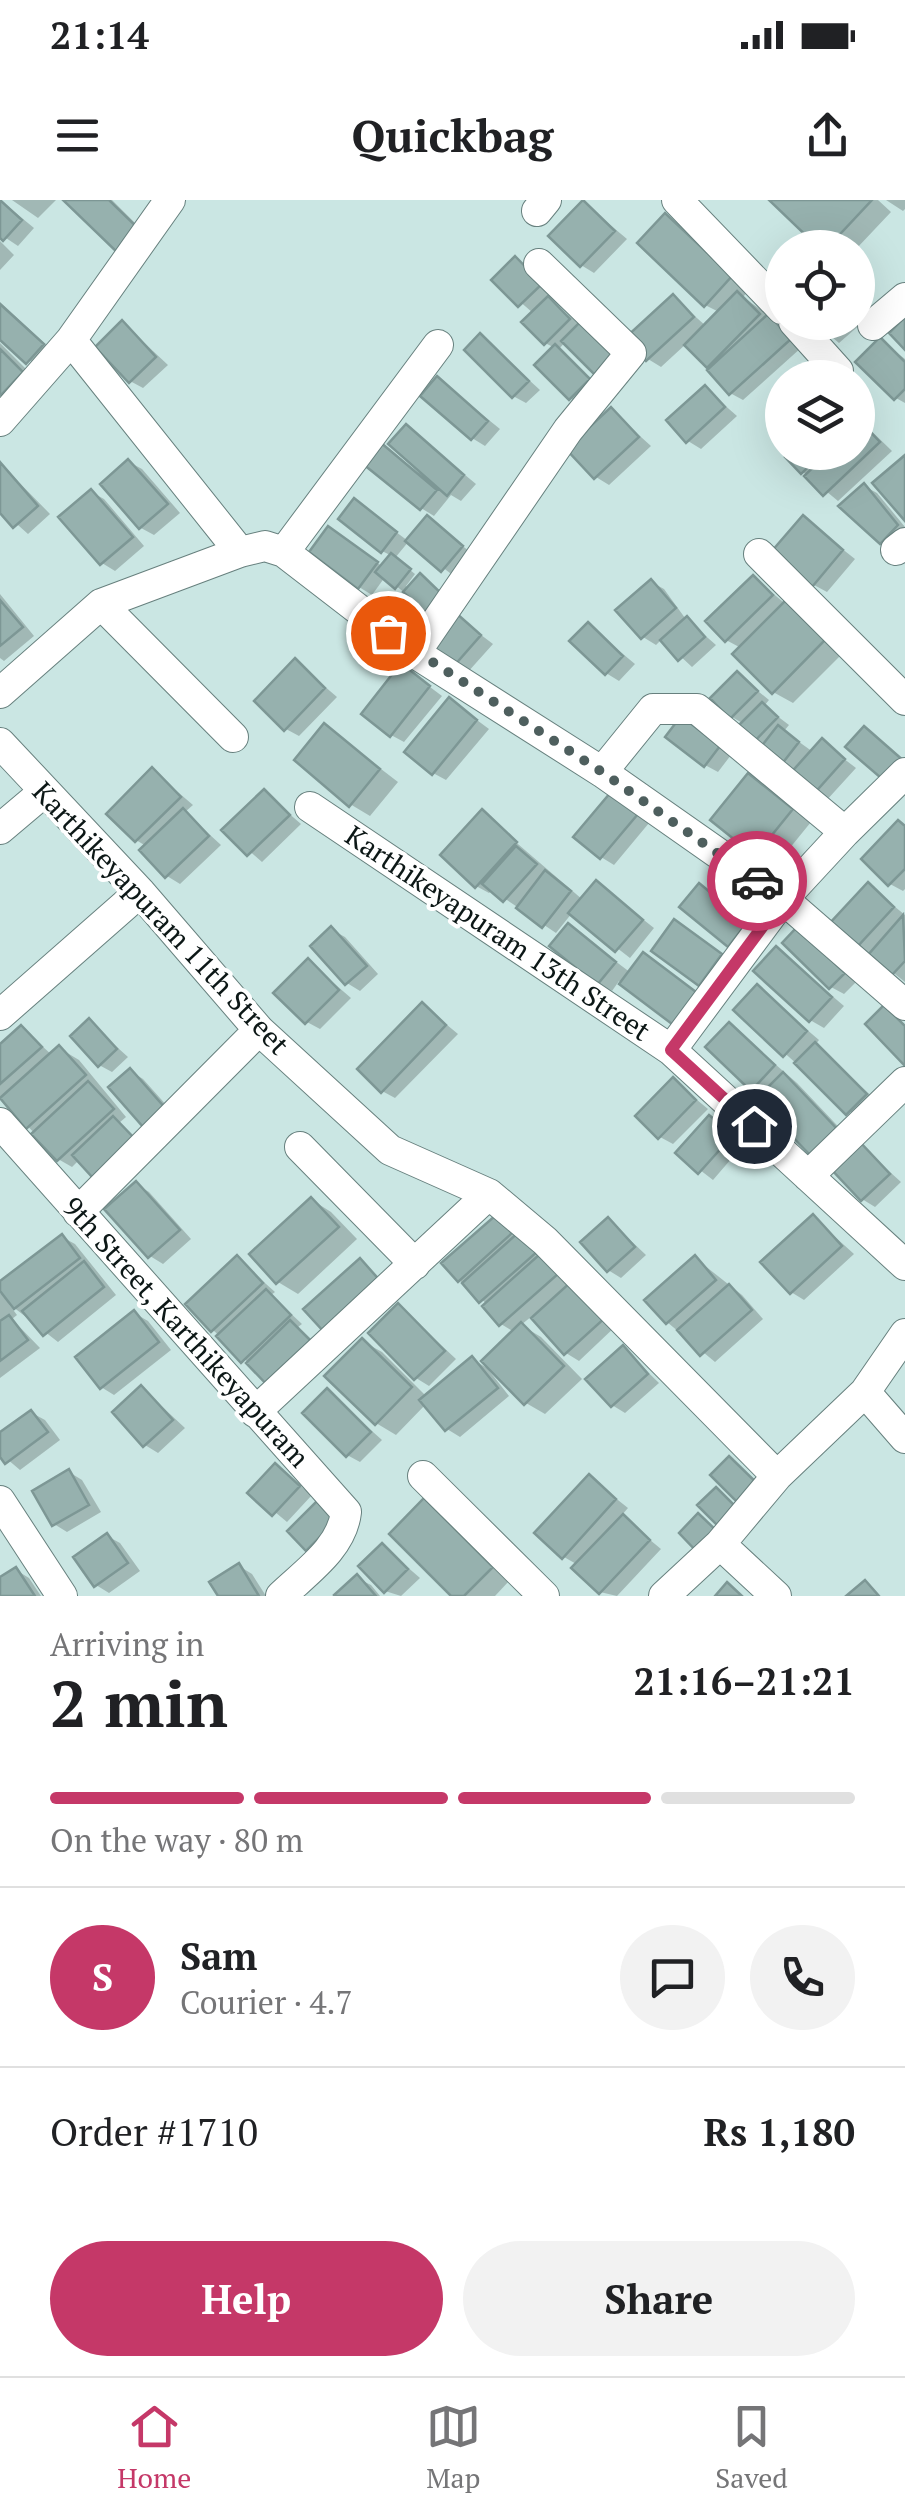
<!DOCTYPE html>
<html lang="en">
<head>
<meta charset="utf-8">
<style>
	:root { --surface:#fff; --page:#f2f2f2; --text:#202124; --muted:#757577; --line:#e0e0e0; --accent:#c53868 }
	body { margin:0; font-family:"PT Serif",serif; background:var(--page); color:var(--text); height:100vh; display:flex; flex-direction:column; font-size:38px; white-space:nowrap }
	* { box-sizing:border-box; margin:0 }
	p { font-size:32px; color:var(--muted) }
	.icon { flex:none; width:55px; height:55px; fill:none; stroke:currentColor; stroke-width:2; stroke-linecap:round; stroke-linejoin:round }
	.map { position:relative; height:1396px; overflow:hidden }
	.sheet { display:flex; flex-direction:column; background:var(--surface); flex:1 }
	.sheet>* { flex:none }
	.tools { position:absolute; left:765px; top:30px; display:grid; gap:20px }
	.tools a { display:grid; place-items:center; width:110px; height:110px; border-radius:50%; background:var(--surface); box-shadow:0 10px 40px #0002; font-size:50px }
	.pin { position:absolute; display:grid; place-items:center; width:85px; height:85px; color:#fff; margin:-42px; border:5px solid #fff; border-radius:50%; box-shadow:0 2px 10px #0007 }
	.courier { position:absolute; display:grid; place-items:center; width:100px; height:100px; margin:-50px; border:8px solid #c53868; border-radius:50%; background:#fff; color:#222; box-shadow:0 2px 12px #0007 }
	.headline em { font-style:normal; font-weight:700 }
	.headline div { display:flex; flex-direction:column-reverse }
	.headline { display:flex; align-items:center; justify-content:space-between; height:170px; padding:0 50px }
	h1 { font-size:65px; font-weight:700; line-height:75px }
	.bar { display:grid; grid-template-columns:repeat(4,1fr); gap:15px 10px; align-content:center; height:120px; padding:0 50px }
	.bar i { height:12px; border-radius:8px; background:var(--line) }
	.bar .selected { background:var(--accent) }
	.bar p { grid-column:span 4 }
	.line { display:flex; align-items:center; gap:25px; padding:0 50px; border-top:2px solid var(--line) }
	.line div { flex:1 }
	.round { display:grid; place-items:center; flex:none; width:105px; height:105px; border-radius:52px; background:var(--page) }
	.button { display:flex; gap:20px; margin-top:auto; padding:20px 50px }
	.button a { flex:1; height:115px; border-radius:60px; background:var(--accent); color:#fff; font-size:40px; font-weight:700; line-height:115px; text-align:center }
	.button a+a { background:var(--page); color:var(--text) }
	.status { display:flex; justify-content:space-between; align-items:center; height:70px; padding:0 50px; background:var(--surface); direction:ltr }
	.status svg { height:28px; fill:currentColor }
	header { display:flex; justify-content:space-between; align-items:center; height:130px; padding:0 50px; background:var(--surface); font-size:45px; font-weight:700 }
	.tabs { display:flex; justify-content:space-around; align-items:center; height:140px; border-top:2px solid var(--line); background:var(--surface); font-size:28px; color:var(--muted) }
	.tabs a { display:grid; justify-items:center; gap:5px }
	.tabs .selected { color:var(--accent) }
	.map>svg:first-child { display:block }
</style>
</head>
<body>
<div class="status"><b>21:14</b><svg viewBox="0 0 49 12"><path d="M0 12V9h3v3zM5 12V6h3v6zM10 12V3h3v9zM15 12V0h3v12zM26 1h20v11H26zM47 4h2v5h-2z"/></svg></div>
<header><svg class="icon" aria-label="menu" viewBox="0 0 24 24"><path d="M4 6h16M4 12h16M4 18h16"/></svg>Quickbag<svg class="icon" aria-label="share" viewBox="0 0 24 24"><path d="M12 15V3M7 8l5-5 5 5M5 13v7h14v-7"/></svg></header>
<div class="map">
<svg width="905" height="1396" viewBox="0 0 905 1396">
	<rect width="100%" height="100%" fill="#cae6e3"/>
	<!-- shadow -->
	<path fill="#0003" d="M0,0L34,28L18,46L0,34Z
		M12,0H56L38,18Z
		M67,0H112L154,42Z
		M772,0H878L891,12L857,48H822Z
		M886,0H905V9L903,11Z
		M584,3L627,39L594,73L581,65Z
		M666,16L686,28L750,89L743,97L782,125L802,147L743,200L730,193L686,144L661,167L648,159L673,97L706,126L719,112L705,105Z
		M0,41L14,55L0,70Z
		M515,59L554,92L548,98L580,125L559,149L601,188L583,206L570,198L555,148L545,143L533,113L495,80Z
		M0,102L55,153L40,169L0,136Z
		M858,102L870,116L839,143L814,122H858Z
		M123,123L168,165L143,188L130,181Z
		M481,136L540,190L526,203L513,196Z
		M880,140L905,159V203L896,198Z
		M0,143L42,185L22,204L0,191Z
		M438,179L500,229L485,246L472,238Z
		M705,188L737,216L701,249L688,241Z
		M611,210L651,246L609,285L596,277Z
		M858,218L892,251L838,301L803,272L793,252H858Z
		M407,227L476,284L461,301L451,295L434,316L421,308L381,246L418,273L421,270Z
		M129,262L142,269L180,313L154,335L141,328L103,284Z
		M0,263L50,314L28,334L0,309Z
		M864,286L877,293L905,327V339L894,350L881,342Z
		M91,292L104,299L144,346L115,371L102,363Z
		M355,301L408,341L427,318L474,355L455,377L409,341L395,358L415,374L406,386L409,389L420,377L458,407L431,414L385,377L372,395L359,387L342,337L383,367L392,356L382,351Z
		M803,318L855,359L827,392L814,385Z
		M754,378L844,452L793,503L773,492L741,448L726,440Z
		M651,382L664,389L685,418L716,445L692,467L662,439L656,445L643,437Z
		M0,394L34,436L4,461L0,458Z
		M456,416L493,444L467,473L454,465Z
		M588,425L635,464L619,481L606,473Z
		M295,461L337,497L299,536L286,529Z
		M402,466L442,496L404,542L391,535Z
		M737,474L769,500L764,506L789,525L784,531L813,552L822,542L856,568L825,602L779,567L744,524L732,517Z
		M450,500L489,529L446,580L433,573Z
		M682,520L731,555L718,572L705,565Z
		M325,526L398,582L370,616L350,604Z
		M152,570L193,605L185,612L221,645L180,684L167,676L146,646L136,640Z
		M749,576L811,622L776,665L756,653Z
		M264,592L301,624L262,662L225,630Z
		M611,595L649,623L614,665L601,657Z
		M482,613L583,700L597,683L654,728L630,758L572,713L556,733L492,690L489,693L476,686Z
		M905,627V689L903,691L890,684Z
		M868,685L905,715V782L858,745Z
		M569,726L631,773L677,825L619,781L612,791L599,783Z
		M332,730L345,737L378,774L360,791L347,783Z
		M797,730L856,782L844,794L831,787Z
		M777,749L844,806L824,828L810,820Z
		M308,761L351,798L320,829L307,822Z
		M757,787L819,840L815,845L879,903L861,921L736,810Z
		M423,805L458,834L395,898L382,891Z
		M89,822L128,857L112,872L99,865Z
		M730,825L797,883L851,940L752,889Z
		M22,828L52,855L59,848L79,860L126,917L119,923L146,947L79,960L72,967L58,959L0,896V847Z
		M130,871L143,879L177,917L159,934Z
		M673,880L708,909L673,944L660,937Z
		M710,918L744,944L713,980L678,953Z
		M860,945L901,982L875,1007L862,999Z
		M136,984L149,992L191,1039L163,1064L150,1056Z
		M312,1000L331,1012L357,1039L298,1094L278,1082Z
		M813,1017L854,1054L804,1100L791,1092Z
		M496,1018L617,1125L579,1161L566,1153L532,1116L521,1125L541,1137L582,1179L545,1214L526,1203L514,1132L501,1124L488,1105L459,1080Z
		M609,1020L646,1055L621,1078L608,1070Z
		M62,1037L75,1044L116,1095L58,1142L8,1103L17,1115L12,1119L40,1148L0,1178V1093L8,1098L0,1084Z
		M237,1058L275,1092L271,1095L302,1124L298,1127L327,1154L253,1167L213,1130Z
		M695,1058L742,1095L763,1119L715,1162L667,1122Z
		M399,1106L456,1159L429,1186L416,1178Z
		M134,1113L148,1121L171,1150L114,1195L101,1187Z
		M362,1141L382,1152L427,1197L472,1159L487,1168L509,1196L460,1237L447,1229L426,1204L396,1235L376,1223Z
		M623,1148L659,1183L625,1213L612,1205Z
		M142,1188L185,1228L158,1253L145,1245Z
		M327,1191L382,1240L360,1262L347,1255Z
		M32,1213L45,1220L60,1240L20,1270L0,1253V1236Z
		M276,1266L312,1295L287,1322L251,1292Z
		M69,1272L82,1280L101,1312L67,1332L54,1324Z
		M589,1277L628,1308L621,1316L661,1349L617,1396L600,1392L578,1365L564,1357Z
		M424,1301L444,1313L511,1379L495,1396H455Z
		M107,1336L120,1343L140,1371L109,1393L96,1385Z
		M383,1346L420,1378L401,1396L385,1391Z
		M239,1366L252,1374L266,1396H221Z
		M16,1370L29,1378L41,1396H3L0,1380Z
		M357,1378L371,1385L380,1396H338Z"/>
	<!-- building -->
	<path fill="#96b1ae" stroke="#7d9795" stroke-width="2.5" d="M0,0L22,20L3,41L0,38Z
		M63,0H109L143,33L121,56Z
		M583,0L615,31L580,67L548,36Z
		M769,0H872L827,48H819Z
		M665,13L732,76L704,107L637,43Z
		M515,56L542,84L518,107L491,80Z
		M737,91L760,114L707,168L684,145Z
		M673,94L694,117L646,161L625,138Z
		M548,96L570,119L544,145L521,122Z
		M0,104L44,144L26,164L0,140Z
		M768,114L791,139L729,195L707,170Z
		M586,116L620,151L595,175L561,141Z
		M905,117V150L889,133Z
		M122,120L156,157L129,183L95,147Z
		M810,122H841L824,138Z
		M480,133L529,181L512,198L464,150Z
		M880,137L905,162V189L894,200L855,162Z
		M555,144L590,179L569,200L534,165Z
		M0,149L23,172L1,195L0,194Z
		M437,176L488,221L471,240L420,196Z
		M705,185L725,207L686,243L666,220Z
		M611,207L639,237L594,279L566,249Z
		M861,222L880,242L823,296L804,276L829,252H858Z
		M406,224L464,275L447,296L388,244Z
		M380,242L437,290L420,310L363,264Z
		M790,252H824L801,274L785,257Z
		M905,255V321L872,283Z
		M128,259L168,304L139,329L100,284Z
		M0,262L38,306L13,328L0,313Z
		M864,283L898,325L880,344L838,306Z
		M91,289L133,337L100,365L58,317Z
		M354,298L397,332L381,353L338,319Z
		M427,315L463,346L441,372L405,341Z
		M803,315L843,350L812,387L771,352Z
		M328,326L378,362L358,389L309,352Z
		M391,353L411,369L395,389L375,372Z
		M420,373L446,398L429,416L403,392Z
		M753,375L773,395L725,442L705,421Z
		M651,379L676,408L641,439L615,410Z
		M0,400L23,427L0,446Z
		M786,400L826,439L772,494L732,454Z
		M456,413L481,435L453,467L427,444Z
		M687,416L705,437L678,461L660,440Z
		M588,422L623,456L605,475L569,441Z
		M295,458L325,488L284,531L254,501Z
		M401,463L430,486L390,537L361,514Z
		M737,471L758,491L730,519L710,498Z
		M449,497L477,520L432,575L404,552Z
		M762,502L778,517L750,546L734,530Z
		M681,516L720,546L704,567L665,537Z
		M324,523L380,569L349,607L294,560Z
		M778,525L799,542L778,569L757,552Z
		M864,526L905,562L888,584L845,547Z
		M822,538L845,559L811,597L788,576Z
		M152,567L181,597L135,642L106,614Z
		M748,573L793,609L755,656L710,620Z
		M264,589L290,615L247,656L221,630Z
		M611,592L638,614L600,659L573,637Z
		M183,608L209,636L165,678L139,650Z
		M482,609L517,642L475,688L440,655Z
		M898,620L905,626V669L888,686L861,659Z
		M516,646L537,664L503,702L482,684Z
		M545,670L571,691L542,728L516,708Z
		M596,680L643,720L615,752L568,713Z
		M868,682L894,707L857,747L830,723Z
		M699,683L747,723L728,747L679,707Z
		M903,715L905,761L891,776L868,755Z
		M674,719L722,754L699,786L651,751Z
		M568,723L616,762L597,785L549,746Z
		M331,726L367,766L345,785L310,746Z
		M797,727L845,773L829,789L782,743Z
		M776,746L832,797L809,822L753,771Z
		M643,752L700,795L676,827L619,784Z
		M308,758L339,790L305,824L273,793Z
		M757,784L807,831L783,857L733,810Z
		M422,802L446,825L381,893L357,869Z
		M884,805L905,826V866L865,824Z
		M89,818L117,849L98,867L70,836Z
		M729,822L775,865L751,891L705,847Z
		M21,825L42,847L0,884V844Z
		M815,842L867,894L846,915L794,863Z
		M59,845L86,875L26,929L0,898Z
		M130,868L166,909L144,928L108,887Z
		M783,872L839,931L812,957L756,899Z
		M673,877L696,900L658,939L635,916Z
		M88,881L114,909L57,961L31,934Z
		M709,915L733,935L698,974L675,953Z
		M113,916L135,939L93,978L72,955Z
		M860,942L890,974L861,1001L831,969Z
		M136,981L180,1030L148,1058L104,1009Z
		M311,997L339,1027L276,1084L249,1054Z
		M813,1014L842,1046L790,1094L760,1062Z
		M496,1015L512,1033L458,1082L441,1063Z
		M608,1017L635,1047L607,1072L580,1042Z
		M520,1031L538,1051L479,1103L462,1083Z
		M62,1034L80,1058L14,1109L0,1091V1081Z
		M540,1054L558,1074L499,1126L482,1106Z
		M237,1055L263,1083L211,1132L185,1104Z
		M695,1055L716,1080L666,1124L644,1100Z
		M360,1058L382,1083L325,1133L303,1109Z
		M84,1061L104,1087L43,1136L22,1111Z
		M573,1080L606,1117L564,1155L531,1118Z
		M729,1084L752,1110L700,1156L677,1130Z
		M266,1089L291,1115L241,1163L216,1136Z
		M398,1103L445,1151L414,1180L368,1133Z
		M134,1110L159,1142L100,1189L75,1157Z
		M9,1115L28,1140L0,1161V1121Z
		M290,1120L315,1145L271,1189L246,1163Z
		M521,1122L564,1166L524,1205L481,1161Z
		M362,1138L412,1187L375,1225L324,1176Z
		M623,1145L648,1174L611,1207L585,1179Z
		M472,1156L498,1188L445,1231L419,1200Z
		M141,1185L173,1220L143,1247L112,1212Z
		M327,1188L371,1232L346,1257L302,1213Z
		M31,1210L48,1232L5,1264L0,1257V1232Z
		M729,1256L763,1289L744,1309L710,1275Z
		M275,1263L300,1286L272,1316L247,1293Z
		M69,1269L89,1305L52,1326L32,1291Z
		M589,1274L616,1299L562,1359L534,1333Z
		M716,1287L741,1312L722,1330L697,1305Z
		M320,1298L339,1318L306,1351L287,1331Z
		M424,1298L493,1367L464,1396H451L389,1334Z
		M698,1313L720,1334L700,1355L679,1333Z
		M623,1314L650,1340L599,1394L571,1368Z
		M107,1333L128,1363L94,1387L73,1357Z
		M382,1343L408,1369L384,1393L358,1366Z
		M239,1363L259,1396H218L209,1382Z
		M16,1367L35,1396H0V1377Z
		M357,1374L376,1396H335L334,1395Z
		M865,1380L879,1396H846Z
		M727,1382L742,1396H715Z"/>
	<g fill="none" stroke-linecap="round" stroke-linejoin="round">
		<defs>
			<path id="minor" d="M170,0L71,140L240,352
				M677,0L782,109
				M537,11L546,0
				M794,122L838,171
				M873,125L905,98
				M0,221L71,140
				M896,350L905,343
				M284,352L438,145
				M759,354L905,500
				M101,404L233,537
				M415,453L568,230L631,153L539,64
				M0,493L101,404L240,352L265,346L284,352L415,453L602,572L783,699L905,805
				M0,543L140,692L259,830L390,950L489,994L545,1041L777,1276
				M602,572L653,509H697L845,632L783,699L671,850
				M310,607L671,850L905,1065
				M0,629L45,591
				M845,632L905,573
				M0,815L140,692
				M0,923L346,1312C342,1348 306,1372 281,1396
				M300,947L415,1064
				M808,976L905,882
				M78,1012L259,830
				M865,1192L905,1238
				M255,1212L489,994
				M423,1276L544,1396
				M0,1301L62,1396
				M720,1344L776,1396
				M664,1396L720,1344L777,1276L865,1192L905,1134"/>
		</defs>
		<!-- minor casing -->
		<use href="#minor" stroke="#67807e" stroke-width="32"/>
		<!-- minor -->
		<use href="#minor" stroke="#fff" stroke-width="30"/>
	</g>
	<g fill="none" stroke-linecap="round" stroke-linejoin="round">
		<!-- done -->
		<path stroke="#4e5f5e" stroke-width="10" stroke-dasharray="0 18" d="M388,433L602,572L757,681"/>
		<!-- route -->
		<path stroke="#c53868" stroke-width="12" d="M754,926L671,850L783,699L757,681"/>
	</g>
	<g text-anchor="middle" stroke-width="8" stroke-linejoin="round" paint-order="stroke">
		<!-- street labels -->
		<g font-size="28" fill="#0c1716" stroke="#fff">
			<text transform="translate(161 718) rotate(47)" y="10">Karthikeyapuram 11th Street</text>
			<text transform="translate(498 733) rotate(34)" y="10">Karthikeyapuram 13th Street</text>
			<text transform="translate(186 1132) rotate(48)" y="10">9th Street, Karthikeyapuram</text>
		</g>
	</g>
</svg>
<div class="tools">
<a><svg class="icon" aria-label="locate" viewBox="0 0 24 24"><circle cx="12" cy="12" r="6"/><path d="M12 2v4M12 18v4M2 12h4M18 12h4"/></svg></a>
<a><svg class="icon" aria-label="layers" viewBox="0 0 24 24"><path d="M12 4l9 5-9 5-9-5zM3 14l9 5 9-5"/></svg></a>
</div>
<div class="pin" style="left:388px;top:433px;background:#ea580c"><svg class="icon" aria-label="bag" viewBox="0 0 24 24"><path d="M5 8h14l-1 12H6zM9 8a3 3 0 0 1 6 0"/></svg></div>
<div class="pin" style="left:754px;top:926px;background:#1f2937"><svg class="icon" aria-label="home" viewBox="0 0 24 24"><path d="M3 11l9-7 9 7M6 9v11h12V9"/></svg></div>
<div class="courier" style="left:757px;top:681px"><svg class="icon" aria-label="car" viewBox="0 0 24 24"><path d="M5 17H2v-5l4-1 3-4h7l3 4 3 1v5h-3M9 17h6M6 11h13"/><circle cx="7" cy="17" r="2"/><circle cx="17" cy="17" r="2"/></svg></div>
</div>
<section class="sheet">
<div class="headline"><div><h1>2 min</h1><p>Arriving in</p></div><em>21:16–21:21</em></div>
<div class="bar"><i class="selected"></i><i class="selected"></i><i class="selected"></i><i></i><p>On the way · 80 m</p></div>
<div class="line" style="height:180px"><b class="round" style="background:var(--accent);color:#fff">S</b><div><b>Sam</b><p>Courier · 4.7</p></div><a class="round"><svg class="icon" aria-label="chat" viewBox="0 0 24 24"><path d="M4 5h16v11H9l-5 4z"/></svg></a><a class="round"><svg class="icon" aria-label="phone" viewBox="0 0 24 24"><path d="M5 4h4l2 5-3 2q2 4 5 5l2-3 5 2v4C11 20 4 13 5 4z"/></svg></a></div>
<div class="line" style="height:130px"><div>Order #1710</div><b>Rs 1,180</b></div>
<div class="button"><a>Help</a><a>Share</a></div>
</section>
<nav class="tabs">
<a class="selected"><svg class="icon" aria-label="home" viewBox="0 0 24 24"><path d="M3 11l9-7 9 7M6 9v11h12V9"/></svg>Home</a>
<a><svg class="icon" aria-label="map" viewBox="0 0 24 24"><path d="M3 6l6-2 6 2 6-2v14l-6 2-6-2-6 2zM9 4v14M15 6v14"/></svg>Map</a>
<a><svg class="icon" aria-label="saved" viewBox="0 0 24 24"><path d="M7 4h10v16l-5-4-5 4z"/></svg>Saved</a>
</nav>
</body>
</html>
